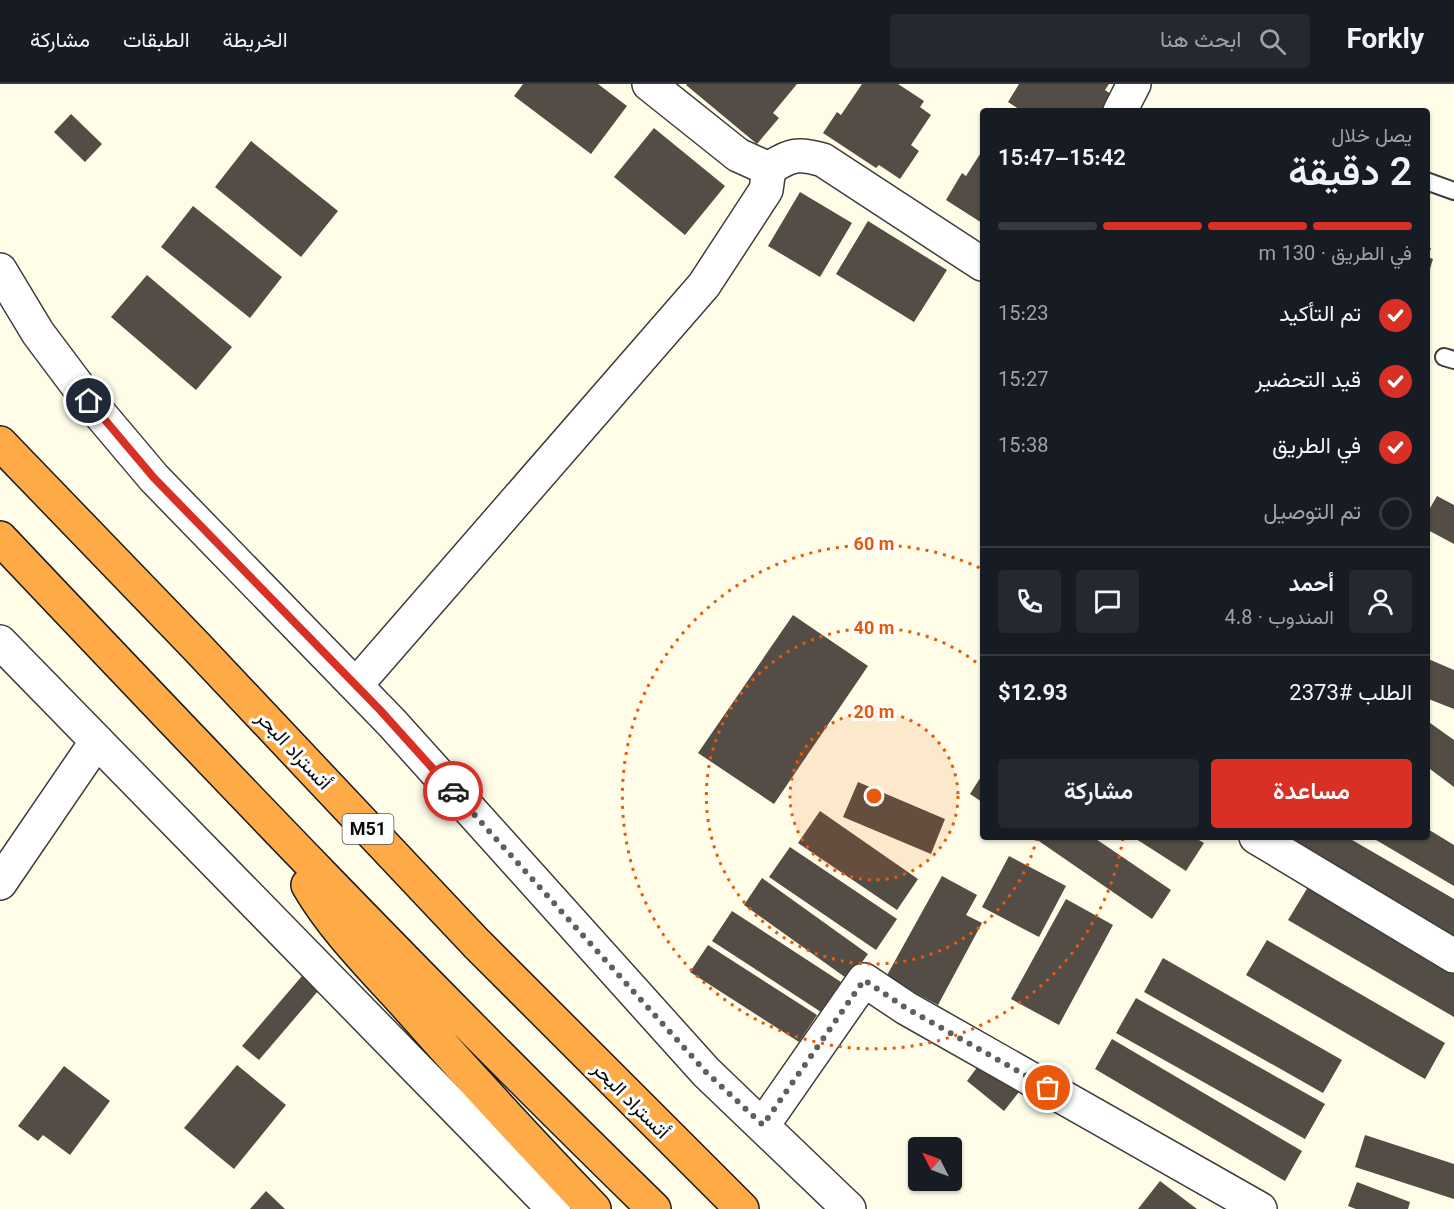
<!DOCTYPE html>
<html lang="ar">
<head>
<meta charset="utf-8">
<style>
	:root { --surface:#171b24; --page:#242831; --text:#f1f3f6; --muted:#9ea1a6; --line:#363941; --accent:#d93025 }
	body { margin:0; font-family:Georgia,Vazirmatn,serif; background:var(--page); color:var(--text); direction:rtl; height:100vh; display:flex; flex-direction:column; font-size:22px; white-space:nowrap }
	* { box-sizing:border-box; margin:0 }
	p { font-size:20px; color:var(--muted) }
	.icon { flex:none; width:33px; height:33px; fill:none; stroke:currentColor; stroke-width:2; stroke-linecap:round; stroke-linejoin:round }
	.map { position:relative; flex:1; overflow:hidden; direction:ltr }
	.sheet { position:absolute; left:980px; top:24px; width:450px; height:732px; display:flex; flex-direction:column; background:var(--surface); border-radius:6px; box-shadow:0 2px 4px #0004; direction:rtl }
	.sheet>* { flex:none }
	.needle { width:39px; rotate:312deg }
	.fabs { position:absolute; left:908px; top:1053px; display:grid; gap:12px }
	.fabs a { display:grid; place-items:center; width:54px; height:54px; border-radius:6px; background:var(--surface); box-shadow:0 2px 4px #0004; font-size:30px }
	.pin { position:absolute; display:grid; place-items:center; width:51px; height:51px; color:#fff; margin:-26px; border:3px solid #fff; border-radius:50%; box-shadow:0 2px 6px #0007 }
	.courier { position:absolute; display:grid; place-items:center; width:60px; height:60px; margin:-30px; border:4px solid #d93025; border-radius:50%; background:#fff; color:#222; box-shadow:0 2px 8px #0007 }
	.headline em { font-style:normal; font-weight:600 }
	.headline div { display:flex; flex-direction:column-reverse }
	.headline { display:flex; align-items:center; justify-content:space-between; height:102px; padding:0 18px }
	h1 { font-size:39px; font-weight:600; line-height:45px }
	.bar { display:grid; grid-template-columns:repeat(4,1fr); gap:9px 6px; align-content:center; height:72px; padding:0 18px }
	.bar i { height:8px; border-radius:4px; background:var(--line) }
	.bar .current { background:var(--accent) }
	.bar p { grid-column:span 4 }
	.line { display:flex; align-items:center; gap:15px; padding:0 18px; border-top:2px solid var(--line) }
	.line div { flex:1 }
	.round { display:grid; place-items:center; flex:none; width:63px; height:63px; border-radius:6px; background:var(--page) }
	ol { padding:0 18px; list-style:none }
	li { display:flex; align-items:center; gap:18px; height:66px }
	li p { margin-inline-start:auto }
	li .icon { padding:6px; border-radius:50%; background:var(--accent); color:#fff; stroke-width:4 }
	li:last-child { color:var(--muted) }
	li i { width:33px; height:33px; border:3px solid var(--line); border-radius:50% }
	.action { display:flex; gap:12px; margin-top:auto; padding:12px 18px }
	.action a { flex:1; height:69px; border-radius:6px; background:var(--accent); color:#fff; font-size:24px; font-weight:600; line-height:69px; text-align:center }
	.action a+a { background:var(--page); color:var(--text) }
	header { display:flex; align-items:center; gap:36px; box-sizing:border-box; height:84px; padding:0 30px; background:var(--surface); border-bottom:2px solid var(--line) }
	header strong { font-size:28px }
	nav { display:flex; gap:33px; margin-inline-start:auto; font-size:21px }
	.search { width:420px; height:54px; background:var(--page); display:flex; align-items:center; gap:15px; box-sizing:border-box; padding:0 21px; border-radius:6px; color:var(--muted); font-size:22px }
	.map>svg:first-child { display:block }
</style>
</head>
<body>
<header>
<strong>Forkly</strong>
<div class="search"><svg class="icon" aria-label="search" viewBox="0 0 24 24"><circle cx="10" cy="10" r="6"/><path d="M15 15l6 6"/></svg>ابحث هنا</div>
<nav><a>الخريطة</a><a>الطبقات</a><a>مشاركة</a></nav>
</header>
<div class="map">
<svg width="1454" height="1125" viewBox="0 0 1454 1125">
	<rect width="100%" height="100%" fill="#fffde8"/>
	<!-- building -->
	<path fill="#544d46" d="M523,0H598L627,22L591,70L514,12Z
		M687,0H797L773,29L779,34L757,60L686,1Z
		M862,0H898L924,17L920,23L931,31L911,61L919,67L900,95L879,81L876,84L823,49L837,28L841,31Z
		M1019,0H1109L1105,6L1111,10L1104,23L1111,27H1022L1008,18Z
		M71,30L102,60L85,78L54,48Z
		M654,44L725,102L685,151L614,93Z
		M251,57L338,127L301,173L215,103Z
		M982,67V139L946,116L962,89L966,92Z
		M800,108L852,139L820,193L768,162Z
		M193,122L282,193L250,234L161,163Z
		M868,137L947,186L914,238L836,190Z
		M1426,163L1431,164L1428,173L1433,175L1427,195Z
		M147,191L232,263L196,306L111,233Z
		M1437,412L1454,421V460L1426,445V431Z
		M793,531L868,582L774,720L698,669Z
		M1426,574L1454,586V625L1426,614Z
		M1426,636L1454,656V703L1426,682Z
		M982,691V718L970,710Z
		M858,698L945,735L931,770L843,733Z
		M820,727L918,795L897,826L798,759Z
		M1426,744L1454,761V802L1371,753H1426Z
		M1033,753H1093L1171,806L1152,835Z
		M1133,753H1194L1204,759L1186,787Z
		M1284,753H1347L1454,815V852Z
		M790,763L897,835L876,866L769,793Z
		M1009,772L1066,802L1039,853L982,823Z
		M942,792L977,811L966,831L982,839L938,921L886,893Z
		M762,794L868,870L849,896L744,821Z
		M1308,803L1454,889V933L1288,836Z
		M1066,815L1113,841L1059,941L1011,915Z
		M732,827L841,898L821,928L712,857Z
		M1267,856L1445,959L1425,995L1246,891Z
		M708,861L817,931L799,958L690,888Z
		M1163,874L1342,976L1323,1009L1144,908Z
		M308,885L324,900L259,976L242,962Z
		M1136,914L1325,1020L1305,1055L1116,949Z
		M1112,955L1302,1067L1285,1097L1095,985Z
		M981,978L1019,1008L1004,1027L967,997Z
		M237,981L286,1021L234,1085L184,1044Z
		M64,982L110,1017L70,1071L43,1051L38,1057L18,1042Z
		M1365,1051L1454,1080V1115L1355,1083Z
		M1160,1097L1197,1125H1138Z
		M1357,1098L1410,1118L1408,1125H1356L1348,1122Z
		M266,1107L285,1125H250Z"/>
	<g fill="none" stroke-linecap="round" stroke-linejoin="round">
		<defs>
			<path id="lane" d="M1426,97L1454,107
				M1444,273L1454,276"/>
			<path id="street" d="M1120,27L1134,0
				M769,85C790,70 799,69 823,76L982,180
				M0,186L38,249L89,317L154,394L392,639L706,988L849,1125
				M0,558L554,1125
				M356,601L704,201L766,106L769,85L738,71L649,0
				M1256,753L1454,872
				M0,799L97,657
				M763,1041L864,896L906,924L1260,1125"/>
			<path id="highway" d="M0,359L195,561L476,859L742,1125
				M0,454C215,681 430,907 654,1125
				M308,801C334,846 374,885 409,924C469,992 531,1059 594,1125"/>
		</defs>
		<!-- lane casing -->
		<use href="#lane" stroke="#3d3d3d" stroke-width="20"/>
		<!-- street casing -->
		<use href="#street" stroke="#3d3d3d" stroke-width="36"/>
		<!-- highway casing -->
		<use href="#highway" stroke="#1b1b1b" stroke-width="36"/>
		<!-- lane -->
		<use href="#lane" stroke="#fff" stroke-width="16"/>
		<!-- street -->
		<use href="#street" stroke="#fff" stroke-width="33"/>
		<!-- highway -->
		<use href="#highway" stroke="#feab47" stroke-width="33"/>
	</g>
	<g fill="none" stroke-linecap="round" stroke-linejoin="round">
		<!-- done -->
		<path stroke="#605f58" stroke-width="6" stroke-dasharray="0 10.8" d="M453,707L706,988L763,1041L864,896L906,924L1048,1004"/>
		<!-- route -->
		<path stroke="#d93025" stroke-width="8" d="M89,317L154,394L380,626L453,707"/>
	</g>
	<!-- distance rings -->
	<circle cx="874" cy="712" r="84" fill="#e8590c" fill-opacity=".12"/>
	<g fill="none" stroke="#e8590c" stroke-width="3" stroke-dasharray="3 6">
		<circle cx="874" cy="712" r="84"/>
		<path d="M1037 754A168 168 0 1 1 982 583"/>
		<path d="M1123 754A252 252 0 1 1 982 485"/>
	</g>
	<g text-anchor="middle" stroke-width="6" stroke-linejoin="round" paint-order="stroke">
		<!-- shield labels -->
		<rect fill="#fff" stroke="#545454" stroke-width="1.5" x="342.5" y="730" width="51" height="30" rx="4.5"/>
		<g font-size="18" font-weight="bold" fill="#0a0a0a">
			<text x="368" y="751">M51</text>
		</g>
		<!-- street labels -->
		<g font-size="20" fill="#0a0a0a" stroke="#fff">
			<text transform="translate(294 666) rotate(47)" y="7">أتستراد البحر</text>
			<text transform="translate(631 1016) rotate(45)" y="7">أتستراد البحر</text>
		</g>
	</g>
	<circle cx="874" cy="712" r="9" fill="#e8590c" stroke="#fff" stroke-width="3"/>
	<g font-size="18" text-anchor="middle" font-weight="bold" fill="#e8590c" stroke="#fff" stroke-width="6" stroke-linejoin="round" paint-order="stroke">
		<text x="874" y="466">60 m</text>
		<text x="874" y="550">40 m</text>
		<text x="874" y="634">20 m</text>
	</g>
</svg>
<div class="fabs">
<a><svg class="needle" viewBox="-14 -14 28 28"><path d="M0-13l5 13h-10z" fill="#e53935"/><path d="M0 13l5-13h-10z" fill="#9ea1a6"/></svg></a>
</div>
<div class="pin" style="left:1048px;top:1004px;background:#ea580c"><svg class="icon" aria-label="bag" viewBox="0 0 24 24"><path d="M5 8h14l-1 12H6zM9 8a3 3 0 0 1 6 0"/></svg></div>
<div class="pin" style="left:89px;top:317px;background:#1f2937"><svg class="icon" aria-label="home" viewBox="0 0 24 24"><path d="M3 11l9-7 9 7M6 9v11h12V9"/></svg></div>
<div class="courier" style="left:453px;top:707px"><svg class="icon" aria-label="car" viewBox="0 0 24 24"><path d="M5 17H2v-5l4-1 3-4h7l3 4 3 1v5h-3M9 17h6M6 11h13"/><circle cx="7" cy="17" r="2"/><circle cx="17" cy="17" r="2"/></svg></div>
<section class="sheet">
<div class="headline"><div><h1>2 دقيقة</h1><p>يصل خلال</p></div><em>15:42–15:47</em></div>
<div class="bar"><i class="current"></i><i class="current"></i><i class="current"></i><i></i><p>في الطريق · 130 m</p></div>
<ol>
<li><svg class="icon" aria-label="check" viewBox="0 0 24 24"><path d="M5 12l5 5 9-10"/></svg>تم التأكيد<p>15:23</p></li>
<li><svg class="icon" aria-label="check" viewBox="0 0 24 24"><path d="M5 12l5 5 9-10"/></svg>قيد التحضير<p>15:27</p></li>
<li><svg class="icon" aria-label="check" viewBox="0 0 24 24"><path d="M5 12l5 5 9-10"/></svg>في الطريق<p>15:38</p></li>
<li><i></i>تم التوصيل</li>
</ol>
<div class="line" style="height:108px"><a class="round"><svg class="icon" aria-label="person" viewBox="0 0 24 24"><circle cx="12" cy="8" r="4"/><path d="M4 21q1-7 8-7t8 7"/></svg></a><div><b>أحمد</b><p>المندوب · 4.8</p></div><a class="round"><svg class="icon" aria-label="chat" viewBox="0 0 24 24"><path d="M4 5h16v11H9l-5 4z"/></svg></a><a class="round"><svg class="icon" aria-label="phone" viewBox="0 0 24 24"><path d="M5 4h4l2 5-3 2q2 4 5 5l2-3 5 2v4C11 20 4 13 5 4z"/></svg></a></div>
<div class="line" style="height:78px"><div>الطلب #2373</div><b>$12.93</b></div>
<div class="action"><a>مساعدة</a><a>مشاركة</a></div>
</section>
</div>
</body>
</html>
